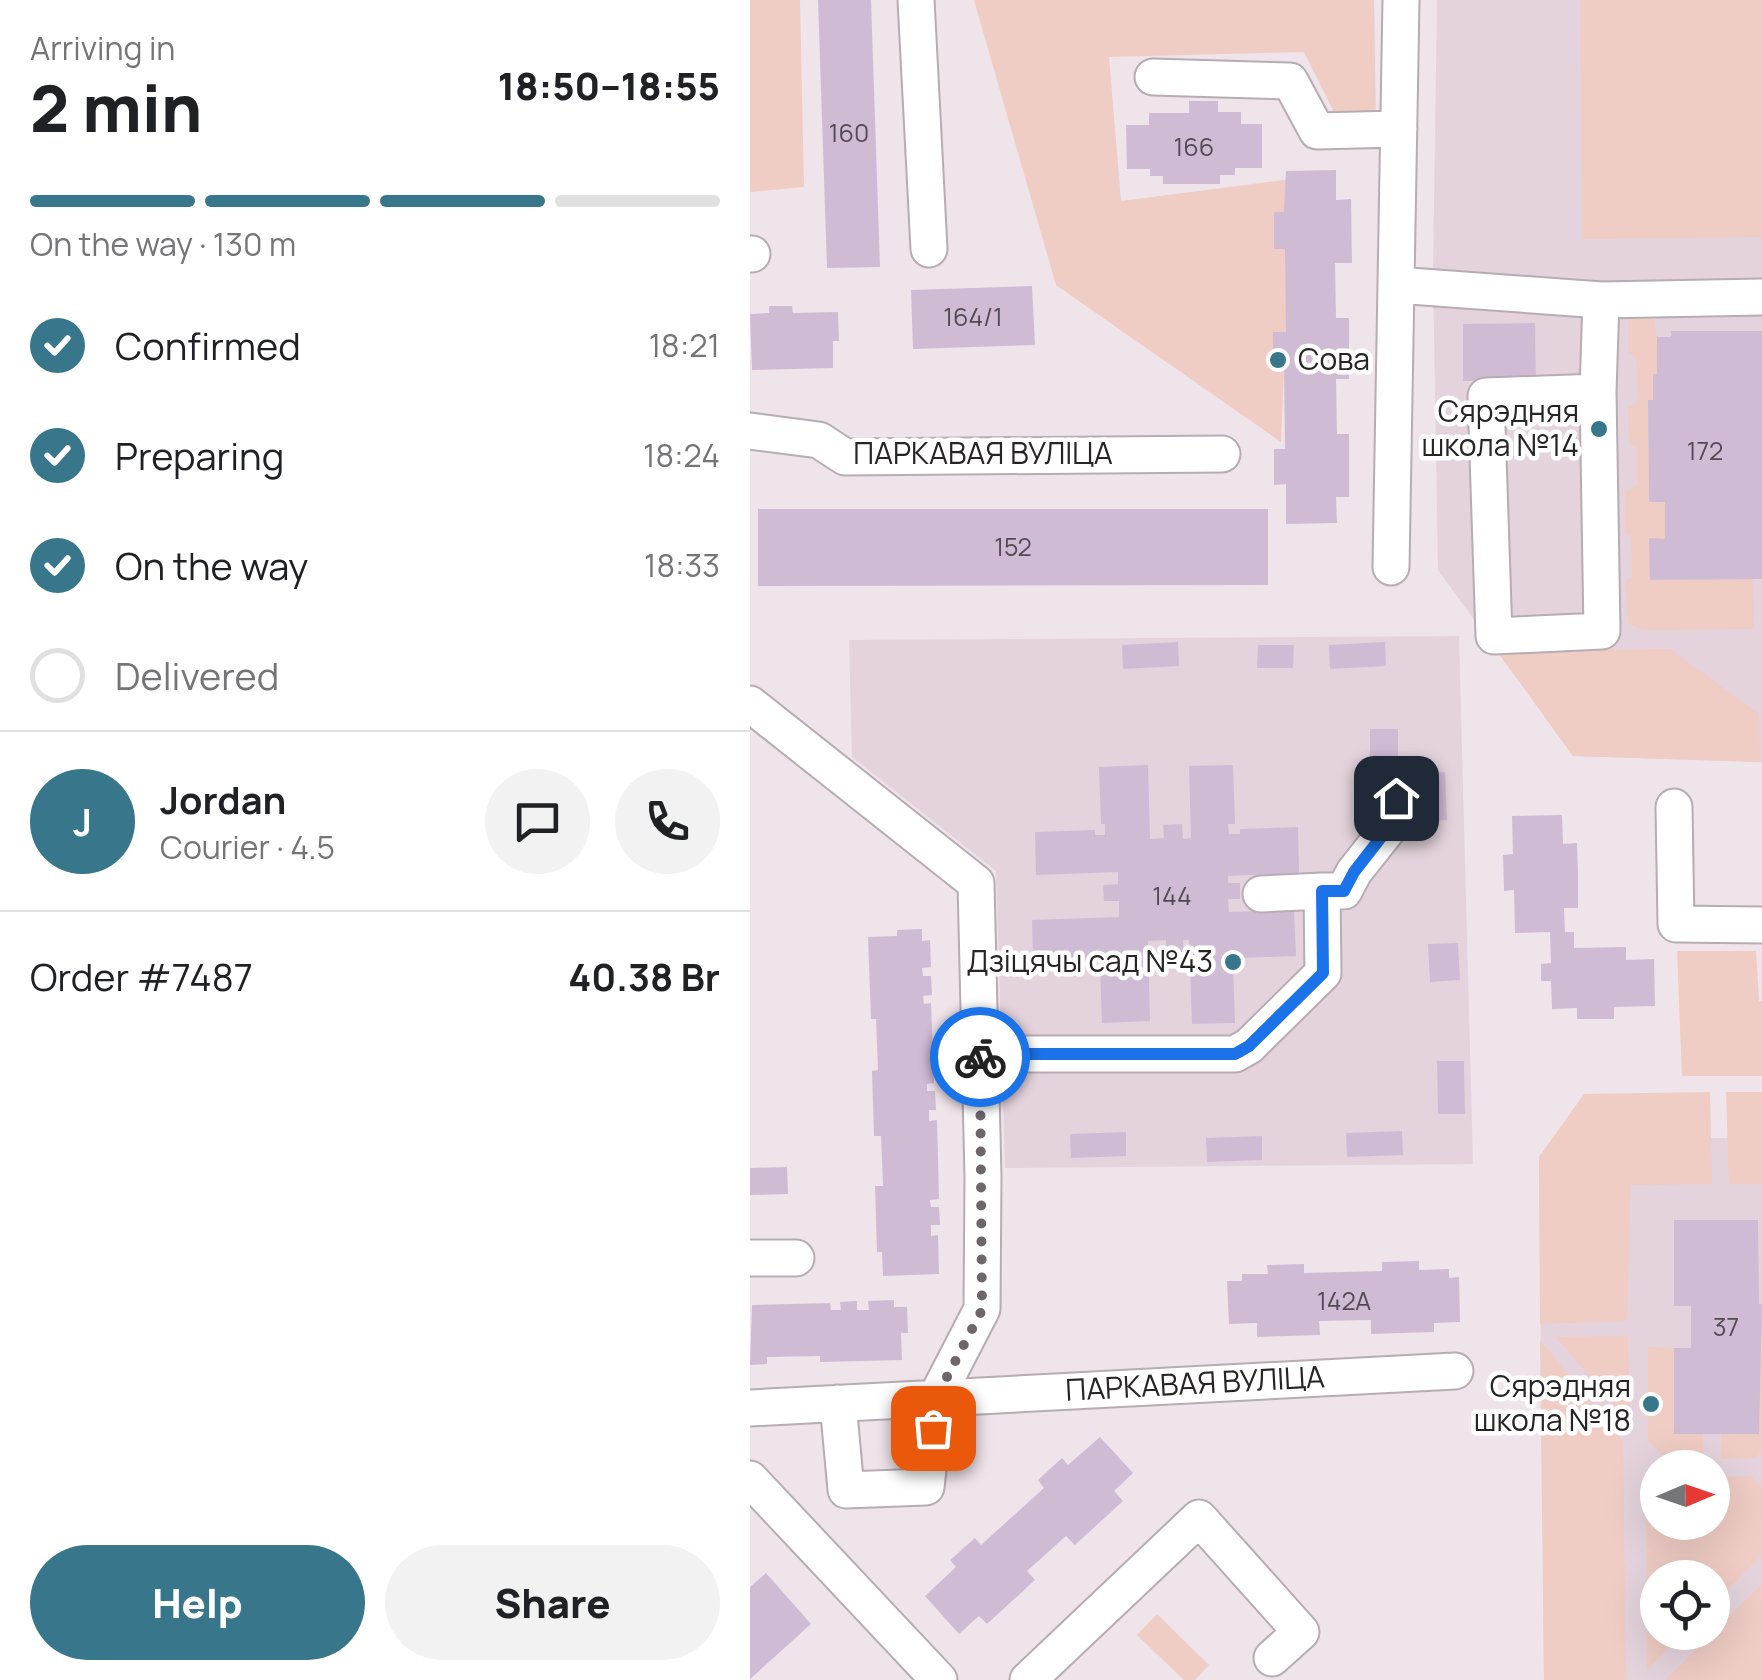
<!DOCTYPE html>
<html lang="en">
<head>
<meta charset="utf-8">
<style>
	:root { --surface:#fff; --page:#f2f2f2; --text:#202124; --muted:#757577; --line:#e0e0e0; --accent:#38768b }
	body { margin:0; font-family:Manrope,sans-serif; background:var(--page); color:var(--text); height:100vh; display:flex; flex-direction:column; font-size:38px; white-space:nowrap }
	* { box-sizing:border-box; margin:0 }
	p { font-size:32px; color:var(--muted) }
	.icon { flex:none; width:55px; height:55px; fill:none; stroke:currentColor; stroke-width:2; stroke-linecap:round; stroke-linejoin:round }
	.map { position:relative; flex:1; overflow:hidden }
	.sheet { display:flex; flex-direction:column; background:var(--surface); width:750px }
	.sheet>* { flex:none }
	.needle { width:65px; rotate:88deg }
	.tools { position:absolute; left:890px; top:1450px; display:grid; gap:20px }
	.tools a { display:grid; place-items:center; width:90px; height:90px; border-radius:50%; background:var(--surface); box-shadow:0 10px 40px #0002; font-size:50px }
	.pin { position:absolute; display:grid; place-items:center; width:85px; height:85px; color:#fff; margin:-42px; border-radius:20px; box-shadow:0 5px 15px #0006 }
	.courier { position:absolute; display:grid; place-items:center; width:100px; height:100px; margin:-50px; border:8px solid #1a73e8; border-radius:50%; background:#fff; color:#222; box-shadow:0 2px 12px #0007 }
	.summary em { font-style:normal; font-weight:800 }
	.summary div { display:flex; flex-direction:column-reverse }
	.summary { display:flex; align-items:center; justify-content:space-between; height:170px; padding:0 30px }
	h1 { font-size:65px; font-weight:800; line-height:75px }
	.bar { display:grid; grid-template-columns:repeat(4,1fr); gap:15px 10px; align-content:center; height:120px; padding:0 30px }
	.bar i { height:12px; border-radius:8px; background:var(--line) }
	.bar .on { background:var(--accent) }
	.bar p { grid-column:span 4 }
	.line { display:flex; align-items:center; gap:25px; padding:0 30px; border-top:2px solid var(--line) }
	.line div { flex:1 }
	.round { display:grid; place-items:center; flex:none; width:105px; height:105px; border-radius:52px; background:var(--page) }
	ol { padding:0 30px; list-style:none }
	li { display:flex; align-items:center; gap:30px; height:110px }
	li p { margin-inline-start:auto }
	li .icon { padding:10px; border-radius:50%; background:var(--accent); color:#fff; stroke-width:4 }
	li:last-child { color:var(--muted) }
	li i { width:55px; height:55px; border:5px solid var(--line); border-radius:50% }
	.primary-button { display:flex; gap:20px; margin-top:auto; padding:20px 30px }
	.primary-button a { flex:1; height:115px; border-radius:60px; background:var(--accent); color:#fff; font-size:40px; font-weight:800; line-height:115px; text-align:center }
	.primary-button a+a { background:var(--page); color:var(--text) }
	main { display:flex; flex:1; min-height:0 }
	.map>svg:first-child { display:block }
</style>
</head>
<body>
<main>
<section class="sheet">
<div class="summary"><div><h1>2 min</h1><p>Arriving in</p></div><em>18:50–18:55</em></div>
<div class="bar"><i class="on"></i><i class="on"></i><i class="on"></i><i></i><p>On the way · 130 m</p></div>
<ol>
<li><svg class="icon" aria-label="check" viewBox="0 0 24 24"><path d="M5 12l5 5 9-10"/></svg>Confirmed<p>18:21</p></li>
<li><svg class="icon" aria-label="check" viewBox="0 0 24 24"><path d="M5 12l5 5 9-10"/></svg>Preparing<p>18:24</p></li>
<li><svg class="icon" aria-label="check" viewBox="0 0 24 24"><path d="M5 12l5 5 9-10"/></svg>On the way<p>18:33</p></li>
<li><i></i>Delivered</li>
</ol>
<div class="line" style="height:180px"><b class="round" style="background:var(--accent);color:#fff">J</b><div><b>Jordan</b><p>Courier · 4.5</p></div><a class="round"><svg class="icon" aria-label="chat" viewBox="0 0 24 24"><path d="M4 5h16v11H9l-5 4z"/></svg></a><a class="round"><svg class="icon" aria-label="phone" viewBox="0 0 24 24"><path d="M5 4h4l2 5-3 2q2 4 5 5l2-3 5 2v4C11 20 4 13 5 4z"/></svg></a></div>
<div class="line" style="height:130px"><div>Order #7487</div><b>40.38 Br</b></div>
<div class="primary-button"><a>Help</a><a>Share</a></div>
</section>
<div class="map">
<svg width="1012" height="1680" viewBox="0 0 1012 1680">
	<rect width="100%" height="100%" fill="#efe4ea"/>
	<!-- built -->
	<path fill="#e4d3dc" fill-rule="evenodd" d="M687,0H1012V762L823,756L688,570L683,274Z
		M709,636L723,1164L255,1168L246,871L102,757L99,640Z
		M804,1138H1012V1680H794L789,1157ZM908,1468H962V1522H908ZM908,1578H962V1632H908Z"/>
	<!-- green -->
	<path fill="#efccc4" d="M0,0H50L54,187L0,192Z
		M224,0H624L626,121L589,122L554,52L359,57L371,201L542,179L531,442L306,285Z
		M830,0H1012V237L832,239Z
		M878,309H902L907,337V374H903V400L898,401L900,502H915V539H899L900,580L1003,579L1004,629L894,630L878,623L875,581L882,577L881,536L875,533V491L887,485V448L879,444L878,407L888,402L886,358L878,352Z
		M920,649L1009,714L1010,762L823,756L747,651Z
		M927,951H1006L1009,1001H1012V1076H932Z
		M960,1092L962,1184L881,1185L877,1321L790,1324L789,1157L834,1094Z
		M976,1092H1012V1184H979Z
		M878,1336L880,1425L806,1337Z
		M790,1340L873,1442L876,1680H794Z
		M898,1347L924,1348V1434H953V1456L916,1458L898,1441Z
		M1008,1350H1012V1450L1006,1458L971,1459V1434H1009Z
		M1001,1476L1012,1487V1555L963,1604L962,1578H908V1632L934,1633L897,1670L896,1479L907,1478L908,1522H962L963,1477Z
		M1012,1584V1680H915Z
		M407,1614L459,1665L445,1680H434L387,1635Z"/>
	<!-- building -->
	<path fill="#d0bbd5" d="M68,0H121L130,267L77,268Z
		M439,101H468V112H491V124H512V168H485V175H470V184H413V176H400V169H377L376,125H399V113H439Z
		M586,170V200L601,199L602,263H585L586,318H599V379H586L587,434H599V497H586L587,523L536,524V484L524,485V449H535L534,367H523V332H536L535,249H524V212H534L536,171Z
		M282,286L285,345L163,349L161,290Z
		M19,306H42L43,313L88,312L89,341H83V368L2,370L0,314L19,313Z
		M785,323L786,380L713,381V324Z
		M921,331H1012V579L900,580L899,538L915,539V502H899L898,400H903V374H907V337H921Z
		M8,509H518V585L8,586Z
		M428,642L429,666L373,669L372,645Z
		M635,642L636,666L580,669L579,645Z
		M508,645H544L543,668H507Z
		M620,729H648V761H620Z
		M398,765L400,839L414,838L413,825L432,824L433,839L441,838L439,766L483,765L485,824H478L479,834H490V829L548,827L549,873L478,876V883H490V899H478L479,912L544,910L546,956L488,958V953L476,954V964H483L485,1023L442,1024L439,940H433L434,957L416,958V940L398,941L400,1021L352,1023L350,966H354L353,955H343V960L283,962L282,920L369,917V901H354L353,885L368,884V872L286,875L285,832L345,830V835H355V824H351L349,767Z
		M695,772L697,820L671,821L669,773Z
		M812,815L813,844L827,843L828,875V908H814L815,932H824V948L876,947V960L904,959L905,1006L864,1007V1019H827V1008L802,1009L801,981H791V964L801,963L800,932L765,933L764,890L754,891L753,855L763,854L762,816Z
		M172,929V941L180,940L181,967L172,968L173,976H181L182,995L173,996L174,1004L181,1003L184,1083L177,1084V1091H185L186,1110H179V1121L187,1120L189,1199L180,1200L181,1207H189L190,1225H181V1236L188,1235L189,1274L133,1276L132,1252H127L125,1186H133L131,1136H124L122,1071L128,1070L126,1019H121L118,937L147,936V930Z
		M708,943L710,980L680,982L678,944Z
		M687,1061H714L715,1114H688Z
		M652,1131L653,1155L597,1157L596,1133Z
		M376,1132V1156L321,1158L320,1134Z
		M512,1136V1160L457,1162L456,1138Z
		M37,1167L38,1194L0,1195V1168Z
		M924,1220H1008L1009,1304H1012L1009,1434H924V1348H941V1306H924Z
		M669,1261V1270L699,1269V1278L709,1277L710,1322L684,1323V1332L621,1334V1320L569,1321L570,1335L507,1337V1323L479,1324L477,1281H492V1274H518L517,1265L554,1264V1273L632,1271V1262Z
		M144,1300V1307H157L158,1333H151L152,1360L70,1362V1356L17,1357V1364L0,1365L2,1305L80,1303L81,1310H91L90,1302L107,1301V1310H119L118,1301Z
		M350,1437L383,1473L364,1491L373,1501L325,1545L316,1536L277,1571L285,1580L237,1624L229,1616L209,1634L175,1596L206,1567L200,1560L225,1538L231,1545L294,1488L288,1480L312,1458L318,1465Z
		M16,1573L61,1624L0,1679V1587Z"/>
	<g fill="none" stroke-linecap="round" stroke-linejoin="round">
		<defs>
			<path id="minor" d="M166,0L179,249
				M403,77L540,81L567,131L649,129
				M0,254H2
				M646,285L851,300L1012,297
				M848,392L736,396L744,636L852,631L848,392L851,300
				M0,431L69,440L95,457L472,454
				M641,567L651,0
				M0,704L226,883L233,1177L232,1309L186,1398L176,1487L96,1490L88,1403
				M924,807L926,924L1012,925
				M511,894L572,891
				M230,1054H485L499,1046L573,973L572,891H594L604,872L646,819L645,776
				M0,1258H46
				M0,1408L705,1371
				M0,1479L189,1680
				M278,1680L449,1518L551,1632L522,1658"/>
		</defs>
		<!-- minor casing -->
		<use href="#minor" stroke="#b6acb1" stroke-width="39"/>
		<!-- minor -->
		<use href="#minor" stroke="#fff" stroke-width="35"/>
	</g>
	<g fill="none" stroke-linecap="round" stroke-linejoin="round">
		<!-- done -->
		<path stroke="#6d676b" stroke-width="10" stroke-dasharray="0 18" d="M183,1428L186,1398L232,1310L230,1057"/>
		<!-- route -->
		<path stroke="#1a73e8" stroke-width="12" d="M230,1057V1054H485L499,1046L573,973L572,891H594L604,872L646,818V798"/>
	</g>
	<!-- markers -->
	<g fill="#38768b" stroke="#fff" stroke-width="4">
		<circle cx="528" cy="360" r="10"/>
		<circle cx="849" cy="429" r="10"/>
		<circle cx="483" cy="962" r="10"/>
		<circle cx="901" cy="1404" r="10"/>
	</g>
	<g text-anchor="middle" stroke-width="9" stroke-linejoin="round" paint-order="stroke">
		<!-- number labels -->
		<g font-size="25" fill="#514a52">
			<text x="99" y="142">160</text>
			<text x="444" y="156">166</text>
			<text x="223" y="326">164/1</text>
			<text x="955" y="460">172</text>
			<text x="263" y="556">152</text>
			<text x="422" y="905">144</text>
			<text x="594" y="1310">142А</text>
			<text x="976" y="1336">37</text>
		</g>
		<!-- poi labels -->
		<g font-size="30" fill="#272426" stroke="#fff" text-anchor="end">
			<text x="548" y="370" text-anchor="start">Сова</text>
			<text x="829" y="422">Сярэдняя<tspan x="829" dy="34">школа №14</tspan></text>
			<text x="463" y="972">Дзіцячы сад №43</text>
			<text x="881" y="1397">Сярэдняя<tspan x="881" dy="34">школа №18</tspan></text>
		</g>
		<!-- street labels -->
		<g font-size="30" fill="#272426" stroke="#fff">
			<text x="233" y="464">ПАРКАВАЯ ВУЛІЦА</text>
			<text transform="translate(445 1384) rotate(-3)" y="10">ПАРКАВАЯ ВУЛІЦА</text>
		</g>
	</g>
</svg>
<div class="tools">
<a><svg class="needle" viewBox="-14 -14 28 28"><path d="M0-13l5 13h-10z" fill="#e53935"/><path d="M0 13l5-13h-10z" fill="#757577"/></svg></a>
<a><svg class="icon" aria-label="locate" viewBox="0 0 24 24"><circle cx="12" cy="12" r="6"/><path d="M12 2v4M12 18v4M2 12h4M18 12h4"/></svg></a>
</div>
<div class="pin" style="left:183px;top:1428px;background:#ea580c"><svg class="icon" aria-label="bag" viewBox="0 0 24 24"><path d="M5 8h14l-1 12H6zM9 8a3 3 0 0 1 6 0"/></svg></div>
<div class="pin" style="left:646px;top:798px;background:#1f2937"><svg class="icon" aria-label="home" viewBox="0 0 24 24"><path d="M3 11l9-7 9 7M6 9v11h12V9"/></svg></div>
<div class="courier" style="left:230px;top:1057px"><svg class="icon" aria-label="bike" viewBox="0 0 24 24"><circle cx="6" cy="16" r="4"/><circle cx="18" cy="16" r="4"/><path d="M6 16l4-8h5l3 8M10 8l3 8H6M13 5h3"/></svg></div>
</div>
</main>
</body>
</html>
